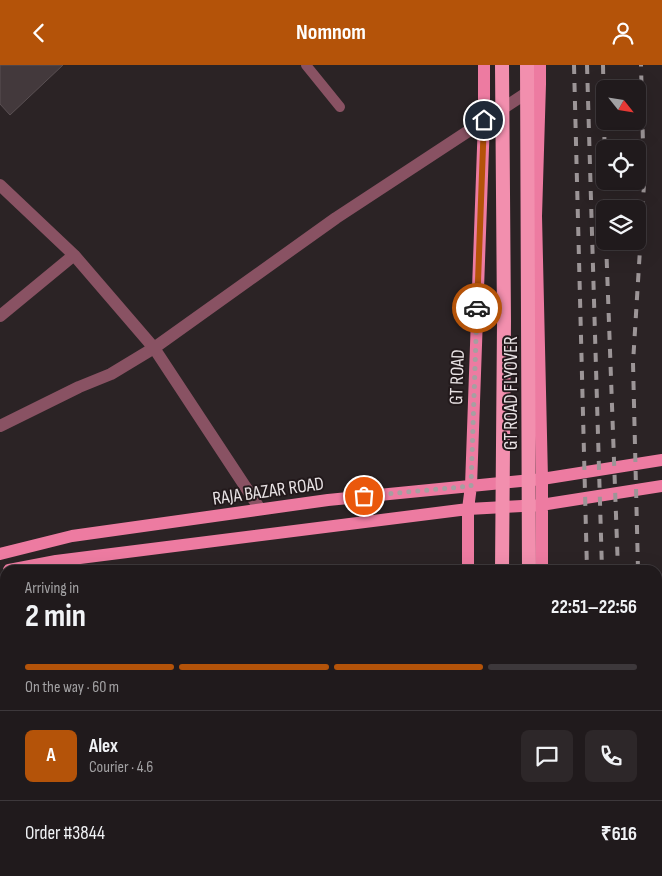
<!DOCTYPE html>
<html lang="en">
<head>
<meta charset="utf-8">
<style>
	:root { --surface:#201a1c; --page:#2d2729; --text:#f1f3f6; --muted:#a2a1a3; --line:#3d383b; --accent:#b45309 }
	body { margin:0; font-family:"Sofia Sans Condensed",sans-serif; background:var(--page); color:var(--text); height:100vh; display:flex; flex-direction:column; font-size:19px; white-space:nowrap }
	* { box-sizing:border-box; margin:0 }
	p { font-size:16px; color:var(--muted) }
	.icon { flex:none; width:28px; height:28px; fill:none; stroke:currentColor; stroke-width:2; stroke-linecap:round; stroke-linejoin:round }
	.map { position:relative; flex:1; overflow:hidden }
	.side { position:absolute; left:0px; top:500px; width:662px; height:311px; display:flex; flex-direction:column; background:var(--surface); border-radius:15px 15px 0 0; box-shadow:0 5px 20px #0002,0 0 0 1px var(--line) }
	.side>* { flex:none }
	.needle { width:32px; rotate:120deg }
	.tools { position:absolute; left:596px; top:15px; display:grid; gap:10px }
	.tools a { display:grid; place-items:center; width:50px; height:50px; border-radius:8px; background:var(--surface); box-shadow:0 5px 20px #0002,0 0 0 1px var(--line); font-size:25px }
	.pin { position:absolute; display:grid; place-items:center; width:42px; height:42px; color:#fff; margin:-21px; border:2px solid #fff; border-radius:50%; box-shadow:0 1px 5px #0007 }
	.courier { position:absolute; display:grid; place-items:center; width:50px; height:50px; margin:-25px; border:4px solid #b45309; border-radius:50%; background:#fff; color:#222; box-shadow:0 1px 6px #0007 }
	.head em { font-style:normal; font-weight:700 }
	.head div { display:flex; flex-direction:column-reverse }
	.head { display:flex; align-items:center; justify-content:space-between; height:85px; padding:0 25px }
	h1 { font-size:32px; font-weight:700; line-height:38px }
	.bar { display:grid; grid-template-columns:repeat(4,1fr); gap:8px 5px; align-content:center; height:60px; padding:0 25px }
	.bar i { height:6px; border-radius:4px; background:var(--line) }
	.bar .selected { background:var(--accent) }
	.bar p { grid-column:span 4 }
	.line { display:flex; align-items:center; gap:12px; padding:0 25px; border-top:1px solid var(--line) }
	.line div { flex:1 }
	.round { display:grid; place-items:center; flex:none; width:52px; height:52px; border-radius:8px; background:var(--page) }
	header { display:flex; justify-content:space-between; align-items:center; height:65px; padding:0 25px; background:var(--accent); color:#fff; font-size:22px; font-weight:700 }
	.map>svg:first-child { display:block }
</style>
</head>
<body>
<header><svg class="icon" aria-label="back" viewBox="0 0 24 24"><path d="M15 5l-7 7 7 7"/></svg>Nomnom<svg class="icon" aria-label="person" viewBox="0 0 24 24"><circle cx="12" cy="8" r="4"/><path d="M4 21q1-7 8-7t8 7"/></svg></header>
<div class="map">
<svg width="662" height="811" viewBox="0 0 662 811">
	<rect width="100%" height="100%" fill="#2b2325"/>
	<!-- building -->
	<path fill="#43393c" stroke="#5a5053" d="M0,0H63L10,50L0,39Z"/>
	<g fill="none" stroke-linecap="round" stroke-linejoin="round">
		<!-- service -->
		<path stroke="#895263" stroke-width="10" d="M306,0L340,42"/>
		<!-- minor -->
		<path stroke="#895263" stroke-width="12" d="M0,120L74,190L154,283L260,444
			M0,251L74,190
			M0,361L79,322L111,309L154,283L336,153L534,23
			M0,571L5,577
			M57,806L62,811
			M42,811L43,806
			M193,811L196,806"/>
		<!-- primary -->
		<path stroke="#ed7ba1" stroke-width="12" d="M540,0V19L536,151L542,414V505
			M0,489L72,471L328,435L542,414L662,395
			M9,505L56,496L468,444L541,440L662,421
			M468,505V444L471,421L484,55V0
			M547,806V811
			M466,811V806"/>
		<!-- trunk -->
		<path stroke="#f28fae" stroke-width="14" d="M498,811V806
			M528,811V806"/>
		<!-- rail -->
		<path stroke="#9c9597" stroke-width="4" stroke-dasharray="9 9" stroke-linecap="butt" d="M574,0L587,505
			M587,0L602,505
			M603,0L605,104
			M605,116L606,144
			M606,176L618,505
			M638,505L633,298L644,119L641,0
			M595,806V811
			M612,806V811
			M629,806V811
			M646,806V811"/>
		<!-- trunk-bridge -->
		<path stroke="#f28fae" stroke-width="14" d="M527,0L529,505
			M502,505L504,256L502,0"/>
	</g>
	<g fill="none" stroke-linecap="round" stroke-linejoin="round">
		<!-- done -->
		<path stroke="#a69fa1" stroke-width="5" stroke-dasharray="0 9" d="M364,431L471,421L477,243"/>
		<!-- route -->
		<path stroke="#b45309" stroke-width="6" d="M477,243L484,55"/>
	</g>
	<g text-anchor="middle" stroke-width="4" stroke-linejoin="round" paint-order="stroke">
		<!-- street labels -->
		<g font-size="19" fill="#e8e2e4" stroke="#22191b">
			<text transform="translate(456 312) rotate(-88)" y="7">GT ROAD</text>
			<text transform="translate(510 328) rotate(-90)" y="7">GT ROAD FLYOVER</text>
			<text transform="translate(268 425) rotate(-8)" y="7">RAJA BAZAR ROAD</text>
		</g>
	</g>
</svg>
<div class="tools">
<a><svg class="needle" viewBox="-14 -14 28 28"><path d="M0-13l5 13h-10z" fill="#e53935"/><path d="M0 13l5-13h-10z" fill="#a2a1a3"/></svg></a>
<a><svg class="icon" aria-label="locate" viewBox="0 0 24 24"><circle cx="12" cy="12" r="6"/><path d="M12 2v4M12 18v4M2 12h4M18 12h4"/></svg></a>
<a><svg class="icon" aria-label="layers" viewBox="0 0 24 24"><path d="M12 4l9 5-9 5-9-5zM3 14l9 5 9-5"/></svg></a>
</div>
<div class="pin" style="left:364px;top:431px;background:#ea580c"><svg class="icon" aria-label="bag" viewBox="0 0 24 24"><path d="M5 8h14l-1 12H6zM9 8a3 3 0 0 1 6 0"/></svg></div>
<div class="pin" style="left:484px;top:55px;background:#1f2937"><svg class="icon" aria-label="home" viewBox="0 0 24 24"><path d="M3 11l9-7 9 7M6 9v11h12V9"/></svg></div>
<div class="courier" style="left:477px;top:243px"><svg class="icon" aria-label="car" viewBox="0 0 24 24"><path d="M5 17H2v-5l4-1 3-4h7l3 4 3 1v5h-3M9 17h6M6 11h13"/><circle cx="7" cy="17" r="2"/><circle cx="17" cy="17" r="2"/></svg></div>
<section class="side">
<div class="head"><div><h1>2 min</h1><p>Arriving in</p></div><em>22:51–22:56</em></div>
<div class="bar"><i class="selected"></i><i class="selected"></i><i class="selected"></i><i></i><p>On the way · 60 m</p></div>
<div class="line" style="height:90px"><b class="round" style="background:var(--accent);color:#fff">A</b><div><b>Alex</b><p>Courier · 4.6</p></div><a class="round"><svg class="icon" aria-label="chat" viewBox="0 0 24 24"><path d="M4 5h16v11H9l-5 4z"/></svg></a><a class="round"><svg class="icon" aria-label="phone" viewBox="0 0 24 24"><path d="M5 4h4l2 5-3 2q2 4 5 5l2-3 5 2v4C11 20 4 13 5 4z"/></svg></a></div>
<div class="line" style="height:65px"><div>Order #3844</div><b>₹616</b></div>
</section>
</div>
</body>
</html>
